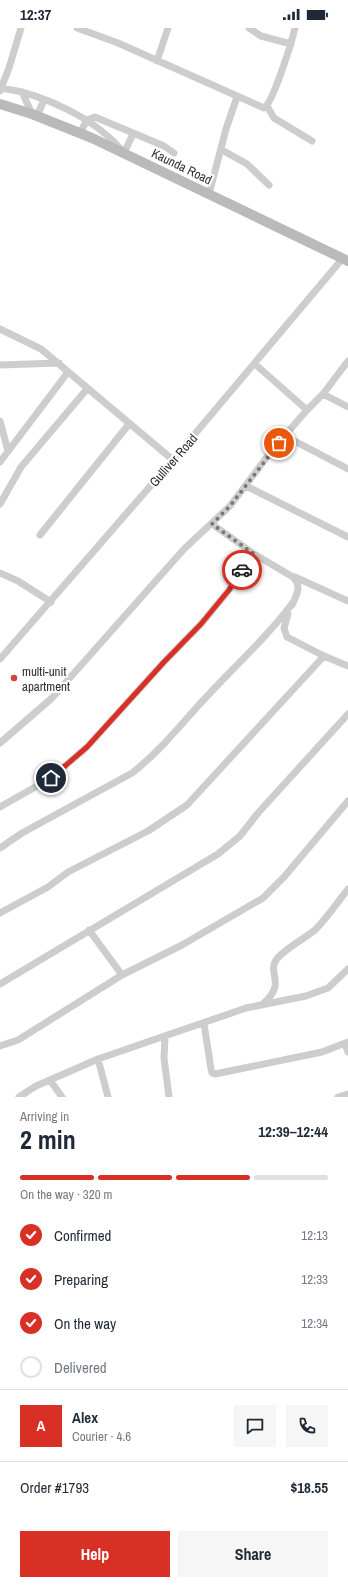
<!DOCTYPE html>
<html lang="en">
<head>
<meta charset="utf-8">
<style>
	:root { --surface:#fff; --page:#f6f6f7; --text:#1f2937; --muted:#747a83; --line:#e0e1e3; --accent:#d93025 }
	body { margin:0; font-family:"Archivo Narrow",sans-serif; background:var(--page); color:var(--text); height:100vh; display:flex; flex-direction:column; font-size:15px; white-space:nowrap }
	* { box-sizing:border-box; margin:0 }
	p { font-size:13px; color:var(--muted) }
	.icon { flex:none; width:22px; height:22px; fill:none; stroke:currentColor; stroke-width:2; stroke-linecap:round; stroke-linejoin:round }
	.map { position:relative; height:1069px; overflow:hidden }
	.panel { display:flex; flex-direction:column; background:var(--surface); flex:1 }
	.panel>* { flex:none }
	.pin { position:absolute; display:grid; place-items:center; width:34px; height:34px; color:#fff; margin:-17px; border:2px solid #fff; border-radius:50%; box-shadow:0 1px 4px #0007 }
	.courier { position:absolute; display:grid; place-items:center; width:40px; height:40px; margin:-20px; border:3px solid #d93025; border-radius:50%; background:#fff; color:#222; box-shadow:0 1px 5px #0007 }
	.overview em { font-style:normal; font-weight:800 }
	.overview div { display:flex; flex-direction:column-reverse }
	.overview { display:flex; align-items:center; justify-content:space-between; height:68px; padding:0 20px }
	h1 { font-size:26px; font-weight:800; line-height:30px }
	.bar { display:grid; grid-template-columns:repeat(4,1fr); gap:6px 4px; align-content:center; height:48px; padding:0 20px }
	.bar i { height:5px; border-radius:3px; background:var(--line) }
	.bar .selected { background:var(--accent) }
	.bar p { grid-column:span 4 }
	.line { display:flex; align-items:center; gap:10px; padding:0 20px; border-top:1px solid var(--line) }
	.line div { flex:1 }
	.round { display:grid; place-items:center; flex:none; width:42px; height:42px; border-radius:0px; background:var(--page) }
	ol { padding:0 20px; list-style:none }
	li { display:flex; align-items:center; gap:12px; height:44px }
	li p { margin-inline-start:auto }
	li .icon { padding:4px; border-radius:50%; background:var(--accent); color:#fff; stroke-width:4 }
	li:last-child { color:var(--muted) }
	li i { width:22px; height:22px; border:2px solid var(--line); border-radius:50% }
	.cta { display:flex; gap:8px; margin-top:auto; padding:8px 20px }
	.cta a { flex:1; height:46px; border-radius:0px; background:var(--accent); color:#fff; font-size:16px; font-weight:800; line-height:46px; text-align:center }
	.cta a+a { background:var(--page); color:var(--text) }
	.status { display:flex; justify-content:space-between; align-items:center; height:28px; padding:0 20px; background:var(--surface); direction:ltr }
	.status svg { height:11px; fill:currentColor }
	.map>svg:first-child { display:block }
</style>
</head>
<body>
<div class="status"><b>12:37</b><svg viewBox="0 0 49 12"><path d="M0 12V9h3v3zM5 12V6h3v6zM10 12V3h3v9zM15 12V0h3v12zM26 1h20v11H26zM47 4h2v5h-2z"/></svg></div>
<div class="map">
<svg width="348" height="1069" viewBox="0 0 348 1069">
	<rect width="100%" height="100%" fill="#fff"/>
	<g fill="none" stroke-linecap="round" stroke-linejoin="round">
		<!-- minor -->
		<path stroke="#cdcdcd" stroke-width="7" d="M77,0L118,15L264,80C273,75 292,13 295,0
			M249,0L261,8L291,16
			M157,33L168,0
			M1,60C44,66 97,91 124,125
			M0,63L9,40L21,0
			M22,64L32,86
			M267,78L274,90L312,113
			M37,88L44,72
			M80,105L87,92L95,89L164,118L174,125
			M222,122L247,136L269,157
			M124,125L133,106
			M209,166L226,101L237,69
			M0,301L41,321L173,432
			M255,336L307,382
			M0,337L59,335
			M323,366L348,379
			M0,393L8,423
			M285,408L348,441
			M0,434L68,344
			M246,458L348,509
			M0,476L21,439L87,361
			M212,496L254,526L293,549C302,558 297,566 292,577
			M40,507L129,396
			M0,545L18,553L51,574
			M295,549L348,573
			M288,586L284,600L287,609L324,628L348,638
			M0,631L173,432L343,230
			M0,715L52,670L184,521L230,478L273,421L307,382L323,366L348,333
			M0,779L51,750L87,719L164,634L201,596L229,562L254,526
			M0,820L22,805L132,745C162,722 184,692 210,665C239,634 269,607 294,573
			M0,885L48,859L68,844L148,803L187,777L324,628
			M89,902L122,947
			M0,956L218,826L240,808L258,785L348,686
			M263,976C287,955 267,946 276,932C284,921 304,911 315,902C327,890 337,875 348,861
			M204,996L211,1041L212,1045L215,1046L322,1024L348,1014
			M165,1008L164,1030L169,1069
			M345,1016L348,1024
			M0,1018L18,1012L122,947L182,917L263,870L284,849L348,773
			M98,1031L108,1069
			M50,1052L62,1069
			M19,1069L36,1058L98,1031L246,980L306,968L328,960L348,941
			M338,1069L348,1066"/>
		<!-- secondary -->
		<path stroke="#bababa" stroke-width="10" d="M0,76L32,86L92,110L348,233"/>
	</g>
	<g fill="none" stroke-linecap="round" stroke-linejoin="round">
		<!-- done -->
		<path stroke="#787878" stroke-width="4" stroke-dasharray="0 7.2" d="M242,542L254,526L212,496L230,478L279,415"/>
		<!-- route -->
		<path stroke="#d93025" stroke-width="5" d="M51,750L87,719L164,634L201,596L229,562L242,542"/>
	</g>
	<!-- markers -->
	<circle fill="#d84141" stroke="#fff" stroke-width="1.5" cx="14" cy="650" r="4"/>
	<g text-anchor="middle" stroke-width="4" stroke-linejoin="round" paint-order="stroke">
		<!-- street labels -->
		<g font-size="13" fill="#303030" stroke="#fff">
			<text transform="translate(182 138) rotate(26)" y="5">Kaunda Road</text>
			<text transform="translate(173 432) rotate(-49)" y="5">Gulliver Road</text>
		</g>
		<!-- poi labels -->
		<g font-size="13" fill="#303030" stroke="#fff" text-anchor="start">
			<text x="22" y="648">multi-unit<tspan x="22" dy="15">apartment</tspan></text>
		</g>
	</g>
</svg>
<div class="pin" style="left:279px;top:415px;background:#ea580c"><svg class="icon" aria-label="bag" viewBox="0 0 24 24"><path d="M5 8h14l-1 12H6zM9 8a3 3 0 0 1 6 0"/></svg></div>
<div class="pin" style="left:51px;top:750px;background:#1f2937"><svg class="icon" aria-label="home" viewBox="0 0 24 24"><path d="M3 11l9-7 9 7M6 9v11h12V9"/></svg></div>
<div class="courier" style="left:242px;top:542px"><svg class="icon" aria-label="car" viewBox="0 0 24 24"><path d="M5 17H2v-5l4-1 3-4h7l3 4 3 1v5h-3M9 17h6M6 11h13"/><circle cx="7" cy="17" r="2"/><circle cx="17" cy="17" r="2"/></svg></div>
</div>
<section class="panel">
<div class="overview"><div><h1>2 min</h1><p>Arriving in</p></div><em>12:39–12:44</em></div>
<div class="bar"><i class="selected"></i><i class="selected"></i><i class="selected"></i><i></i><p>On the way · 320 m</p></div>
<ol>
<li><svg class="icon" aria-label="check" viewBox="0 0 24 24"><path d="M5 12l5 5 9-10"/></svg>Confirmed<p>12:13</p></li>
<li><svg class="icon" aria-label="check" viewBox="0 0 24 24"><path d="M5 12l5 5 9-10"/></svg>Preparing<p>12:33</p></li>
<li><svg class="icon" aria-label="check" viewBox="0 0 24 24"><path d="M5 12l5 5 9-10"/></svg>On the way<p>12:34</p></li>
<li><i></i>Delivered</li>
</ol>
<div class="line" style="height:72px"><b class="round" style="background:var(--accent);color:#fff">A</b><div><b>Alex</b><p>Courier · 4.6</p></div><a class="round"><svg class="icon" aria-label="chat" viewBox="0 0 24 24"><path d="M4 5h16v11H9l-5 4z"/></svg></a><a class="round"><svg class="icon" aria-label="phone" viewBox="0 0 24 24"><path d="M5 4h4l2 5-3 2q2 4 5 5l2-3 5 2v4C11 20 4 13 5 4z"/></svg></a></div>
<div class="line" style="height:52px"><div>Order #1793</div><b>$18.55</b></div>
<div class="cta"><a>Help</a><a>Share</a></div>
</section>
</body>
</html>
